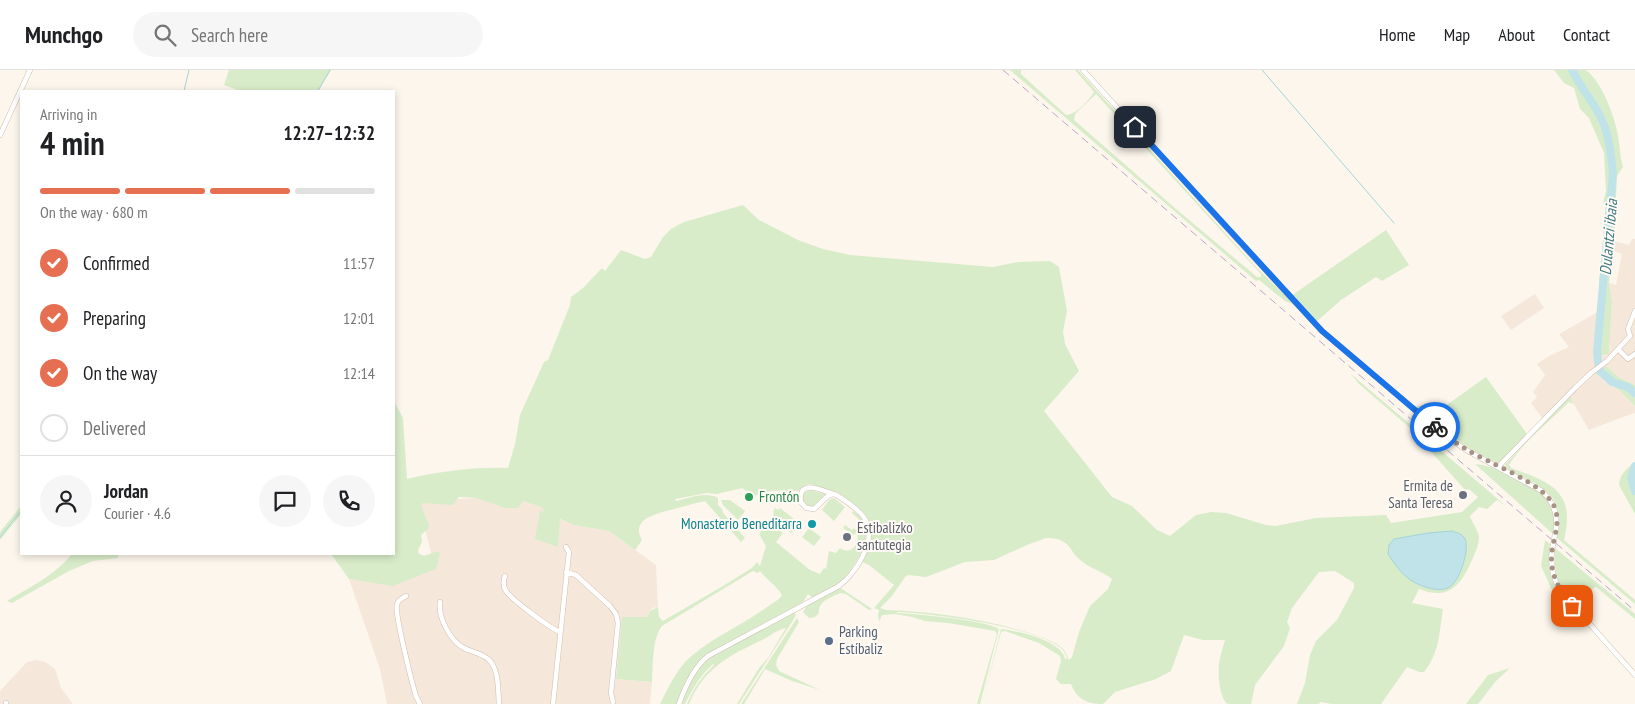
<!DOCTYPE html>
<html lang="en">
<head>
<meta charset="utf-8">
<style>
	:root { --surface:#fff; --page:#f6f6f6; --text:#202124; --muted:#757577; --line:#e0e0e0; --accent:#e76f51 }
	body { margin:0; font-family:"PT Sans Narrow",sans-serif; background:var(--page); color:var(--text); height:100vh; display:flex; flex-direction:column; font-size:19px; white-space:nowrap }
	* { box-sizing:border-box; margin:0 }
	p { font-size:16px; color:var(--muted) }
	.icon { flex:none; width:28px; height:28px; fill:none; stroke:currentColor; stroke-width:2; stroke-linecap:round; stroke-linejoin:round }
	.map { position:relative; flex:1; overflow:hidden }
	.details { position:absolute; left:20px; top:20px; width:375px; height:465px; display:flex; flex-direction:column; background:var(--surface); border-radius:0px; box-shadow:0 2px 8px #0003 }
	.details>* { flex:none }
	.pin { position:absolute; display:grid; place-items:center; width:42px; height:42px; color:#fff; margin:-21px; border-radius:10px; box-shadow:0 2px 8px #0006 }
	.courier { position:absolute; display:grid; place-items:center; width:50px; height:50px; margin:-25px; border:4px solid #1a73e8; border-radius:50%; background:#fff; color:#222; box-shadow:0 1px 6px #0007 }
	.summary em { font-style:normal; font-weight:800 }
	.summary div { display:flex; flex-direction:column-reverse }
	.summary { display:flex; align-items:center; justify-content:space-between; height:85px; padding:0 20px }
	h1 { font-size:32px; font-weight:800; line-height:38px }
	.bar { display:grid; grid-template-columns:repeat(4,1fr); gap:8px 5px; align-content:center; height:60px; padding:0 20px }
	.bar i { height:6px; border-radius:4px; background:var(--line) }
	.bar .current { background:var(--accent) }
	.bar p { grid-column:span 4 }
	.line { display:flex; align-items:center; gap:12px; padding:0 20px; border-top:1px solid var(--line) }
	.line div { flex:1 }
	.round { display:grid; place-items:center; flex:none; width:52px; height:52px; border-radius:26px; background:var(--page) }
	ol { padding:0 20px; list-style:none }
	li { display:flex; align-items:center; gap:15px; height:55px }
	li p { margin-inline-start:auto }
	li .icon { padding:5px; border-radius:50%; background:var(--accent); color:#fff; stroke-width:4 }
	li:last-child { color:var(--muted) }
	li i { width:28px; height:28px; border:2px solid var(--line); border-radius:50% }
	header { display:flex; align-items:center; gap:30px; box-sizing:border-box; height:70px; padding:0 25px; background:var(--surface); border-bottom:1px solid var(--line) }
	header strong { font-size:24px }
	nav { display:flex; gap:28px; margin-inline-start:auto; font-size:18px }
	.search { width:350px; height:45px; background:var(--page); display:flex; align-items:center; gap:12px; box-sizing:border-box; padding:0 18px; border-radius:28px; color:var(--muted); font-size:19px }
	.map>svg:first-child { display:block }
</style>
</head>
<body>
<header>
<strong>Munchgo</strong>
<div class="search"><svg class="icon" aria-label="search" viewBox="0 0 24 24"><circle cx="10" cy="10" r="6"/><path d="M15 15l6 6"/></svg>Search here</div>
<nav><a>Home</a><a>Map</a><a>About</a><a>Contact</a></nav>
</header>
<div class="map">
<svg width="1635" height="634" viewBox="0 0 1635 634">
	<rect width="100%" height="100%" fill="#fdf6ec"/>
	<!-- residential -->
	<path fill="#f5e8da" d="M1632,169H1635V315L1620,308L1606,296L1603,310L1621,322L1635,336V343L1631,344L1589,360L1569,326L1545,352L1531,333L1537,327L1533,322L1545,305L1537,294L1549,286L1569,277L1559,264L1598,242L1595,281L1609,284L1612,231L1609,213L1616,215L1622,184L1612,180L1614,171L1629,175Z
		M1535,224L1544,238L1511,260L1501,246Z
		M477,428L523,431L541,437L547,444L574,455L609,461L656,495L658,537L652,538L648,547H622L616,609L652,612L650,634H387L380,599L349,509L393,515L435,499L418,431Z
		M37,590L45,592L55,599L61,618L73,634H0V621L27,592Z"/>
	<!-- green -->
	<path fill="#d8ecc9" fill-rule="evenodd" d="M229,0H331L318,21H240L224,15Z
		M1010,0H1021V4L1066,45C1076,45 1089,30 1094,22L1075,0H1078L1256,197L1295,235L1285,231L1259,210L1256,211ZM1096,24L1261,204V207H1257L1176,139L1074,50L1075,44Z
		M1554,0H1586C1602,12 1615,47 1618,66C1620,77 1620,87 1623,97L1617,106L1614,171L1609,213L1612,231L1609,284L1603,285L1595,281L1600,231L1599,208L1604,199L1607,154L1604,153L1606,135L1603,133L1606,121L1604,83L1589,48L1580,39L1574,18L1564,13Z
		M743,135L759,150L798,170L823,179L850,185L993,197L1018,192L1050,191L1059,197L1067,241L1063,261L1065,274L1079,301L1044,341L1112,427L1132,436L1157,460L1170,466L1196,445L1211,442L1226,443L1266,455L1276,456L1316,448L1386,445L1391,453L1462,442L1478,427L1469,419L1465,420L1409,357L1359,314L1351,304L1506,436L1497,430L1487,439L1479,437L1470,446C1472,453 1478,460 1479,467C1479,475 1475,483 1472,490C1461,515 1449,531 1419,519L1412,533L1443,539C1439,563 1440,582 1424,602H1419L1407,597L1381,634H1332L1321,632L1318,634H1297L1305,613L1310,585L1316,571L1337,550L1354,518V513L1335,501L1319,502L1292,538L1287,552L1290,558L1284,576L1255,615L1251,634H1229L1226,633C1219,623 1218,606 1219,594C1220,586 1223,577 1225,570H1203L1184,565L1171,601L1156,609L1115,622L1103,634C1088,634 1077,630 1071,614H1061L1056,609L1061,591L1060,586L1039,573L1005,561L1001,562L982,634L1001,559C1018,561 1061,570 1065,589H1067C1066,586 1065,582 1062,579C1039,557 931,543 897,542V543C916,544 985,550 999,559L980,634H977L997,564L995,561L948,553L925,551L912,547L895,544L882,545L879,552L878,545L879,540L874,538L894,515L869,495L862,492L869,475L870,467L865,444L839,423L810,414L806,415L798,421C783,421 768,418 755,426L742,418L717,424L707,423L675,429L676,431C689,428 706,421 718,428V435L722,439L723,443L745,468L741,472L705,431C695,433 685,436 674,439C660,443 629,448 642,470L635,480L609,461L574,455L560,449L558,477L535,469L540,440L546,443L541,437L523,431L518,438H505L477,428L459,427L453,435L423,433L421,435L429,455L428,459L421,465L422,472L418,480L419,484L424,486L438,481L440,483L436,499L393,516L349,509L331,484H394V331L403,348L407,409C443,401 471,397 508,398L515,374L520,345L544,292L548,290L570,235L571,227L583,218L602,198L605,201L621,180L645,189L651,187L663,167L671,159L684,152ZM1046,468C1052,468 1057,468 1062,471C1070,474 1072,483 1078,488C1088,498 1102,501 1112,509L1108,519L1090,536L1079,562L1072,587L1069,590L1068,589C1067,586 1066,582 1063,579C1056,572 1044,568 1035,565C988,549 936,542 886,540L880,538L892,526L905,507L908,505L926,507L965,492L994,490L1027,475Z
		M1386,160L1409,195L1382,211L1376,207L1341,230L1316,252L1291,226Z
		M1606,296L1620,308L1635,315V339V336L1621,322L1595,303Z
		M1486,307L1527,364L1499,392H1495L1468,378L1414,337C1427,334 1426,334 1434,344Z
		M1569,326L1574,334L1569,332C1551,350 1522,373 1509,395L1511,398C1551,412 1576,421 1564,470L1635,530V534L1557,468C1563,431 1553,422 1521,406C1514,403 1508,401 1505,395Z
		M1635,392V444L1619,415C1619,405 1627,398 1635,392Z
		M1475,394C1493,396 1497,400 1512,407C1539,420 1560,430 1553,464Z
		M810,420L826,424L816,435L812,437L804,434L802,428L805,422Z
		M834,428L845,437L834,451L822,440L829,430Z
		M721,430H730L745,441L738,450L723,435Z
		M21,436V444L0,470V462Z
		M775,438L778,440L780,438L799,453L791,463L782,456L779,460L783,463L776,472L810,500L820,504L824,498L826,499L829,481L836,483L840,478C851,486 860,474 857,462L854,465L843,458L845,455L852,460L854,458L857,461L863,453L852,443L853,441C856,443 861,445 863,448C875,466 853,503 837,514C830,519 821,523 813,528L808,524L803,532L705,585C692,597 682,617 677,634H660C667,620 675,603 686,591C703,575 723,564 744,552C756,545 767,537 779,529L782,525C776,515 767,510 760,501L758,503L753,501L662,556C652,568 653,597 652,612L616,609L622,547H648L650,541L658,537L659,547L663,551L723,516L752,498L757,492L760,496L766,476L759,464L774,444L773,442Z
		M809,458L821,467L814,476L802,467Z
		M1545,470L1550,474C1547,499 1551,516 1568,535L1566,536L1551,518L1541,496Z
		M1555,478L1635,544V549L1596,517L1593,518L1583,544C1561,521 1553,510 1555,478Z
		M72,484H118V488L93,491L69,501L12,533L7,531C30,517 55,505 72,484Z
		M839,517L872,539L869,540L846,524L840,523C830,528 818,531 819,543L815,547L809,548L803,542L808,534Z
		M794,542L796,545L792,552L739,634H737L759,598L768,588L786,558C779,559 772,564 766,568C731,585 705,596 689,634H687C694,618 701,607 714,595L713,594C700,606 693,618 685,634H682C688,616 696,597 712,586Z
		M797,548L799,552L777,589L776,595L779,601L820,620L792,611L765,599L744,634H741Z
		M1510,598L1496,611L1478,634H1466L1488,605Z"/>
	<!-- water -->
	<path fill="#bfe3e8" stroke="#a5d3da" d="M1452,461C1457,463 1462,463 1465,469C1470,479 1460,509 1451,516C1446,520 1439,520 1433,519C1410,514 1401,504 1388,484L1389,475L1394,469L1428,463Z"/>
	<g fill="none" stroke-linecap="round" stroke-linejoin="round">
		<!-- stream -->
		<path stroke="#a5d3da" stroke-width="1" d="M1262,0L1394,153
			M184,21L189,0
			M318,21L330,0
			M0,467L21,441"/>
		<!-- river -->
		<path stroke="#bfe3e8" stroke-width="8" d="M1572,0C1580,17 1593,31 1601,48C1609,64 1611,85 1613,103L1597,282L1599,300L1612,312L1628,317L1635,323
			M1635,396L1631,408L1635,421"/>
		<defs>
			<path id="minor" d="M1083,0L1242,175L1322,261L1447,367L1466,380L1542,421C1553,432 1558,443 1556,459
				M0,65L30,0
				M1630,266L1628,259L1635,241
				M1618,279L1628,289L1635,284
				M1498,397L1575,318L1591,303L1607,291L1630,266
				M1552,480C1550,497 1553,509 1562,523L1635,605
				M566,502L576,505L610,536L616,544L618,553L611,623L613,632
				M505,506C503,511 503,516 506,521C512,530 550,558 560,562
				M406,526C402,528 398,530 397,534C394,542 412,613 416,626L420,634
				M440,532C438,547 450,571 464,578C473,583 484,583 491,592C499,603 498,621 499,634
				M6,634V633
				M553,634L569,482L566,477
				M679,634C685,617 694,597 708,586L837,517C854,507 878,470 865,449C860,440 847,432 838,426L836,425C824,421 797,407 801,432L806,438L814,439L828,426L833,424"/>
		</defs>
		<!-- minor casing -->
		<use href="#minor" stroke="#d1beb0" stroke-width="5.5"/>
		<!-- minor -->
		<use href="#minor" stroke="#fff" stroke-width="4.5"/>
		<!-- rail -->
		<path stroke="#b9a8c9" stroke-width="1" stroke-dasharray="8 5" stroke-linecap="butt" d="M1003,0L1635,541"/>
		<defs>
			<path id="minor-bridge" d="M1552,480L1556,459"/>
		</defs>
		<!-- minor-bridge casing -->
		<use href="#minor-bridge" stroke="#d1beb0" stroke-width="5.5" stroke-linecap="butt"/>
		<!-- minor-bridge -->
		<use href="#minor-bridge" stroke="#fff" stroke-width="4.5"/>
	</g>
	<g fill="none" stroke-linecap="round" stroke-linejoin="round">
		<!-- done -->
		<path stroke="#a89285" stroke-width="5" stroke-dasharray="0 9" d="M1435,357C1445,365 1455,373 1466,379C1489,394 1543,412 1554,436C1561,451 1554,466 1552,481C1549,503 1559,520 1572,536"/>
		<!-- route -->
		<path stroke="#1a73e8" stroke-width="6" d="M1135,57L1322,261L1435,357"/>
	</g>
	<!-- markers -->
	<g fill="#6b7280" stroke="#fffaf3" stroke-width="2">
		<circle cx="1463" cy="425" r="5"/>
		<circle cx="847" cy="467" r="5"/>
	</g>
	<circle fill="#2e9e5b" stroke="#fffaf3" stroke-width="2" cx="749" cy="427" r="5"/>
	<circle fill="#0f9aa8" stroke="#fffaf3" stroke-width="2" cx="812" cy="454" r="5"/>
	<circle fill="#5c6f8a" stroke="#fffaf3" stroke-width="2" cx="829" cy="571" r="5"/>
	<g text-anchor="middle" stroke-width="4" stroke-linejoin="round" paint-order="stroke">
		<!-- worship labels -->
		<g font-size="15" fill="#5b616d" stroke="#fffaf3" text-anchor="end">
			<text x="1453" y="421">Ermita de<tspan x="1453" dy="17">Santa Teresa</tspan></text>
			<text x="857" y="463" text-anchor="start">Estibalizko<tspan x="857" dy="17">santutegia</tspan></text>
		</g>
		<!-- leisure labels -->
		<g font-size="15" fill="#27864d" stroke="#fffaf3" text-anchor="start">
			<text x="759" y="432">Frontón</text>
		</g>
		<!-- culture labels -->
		<g font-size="15" fill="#0d838f" stroke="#fffaf3" text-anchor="end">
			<text x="802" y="459">Monasterio Beneditarra</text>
		</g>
		<!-- service labels -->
		<g font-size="15" fill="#4e5e75" stroke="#fffaf3" text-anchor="start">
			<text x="839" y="567">Parking<tspan x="839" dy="17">Estíbaliz</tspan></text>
		</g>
		<!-- water labels -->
		<g font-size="16" font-style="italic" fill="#437c86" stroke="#fffaf3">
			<text transform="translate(1608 167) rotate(-85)" y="6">Dulantzi ibaia</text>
		</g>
	</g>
</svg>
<div class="pin" style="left:1572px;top:536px;background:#ea580c"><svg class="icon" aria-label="bag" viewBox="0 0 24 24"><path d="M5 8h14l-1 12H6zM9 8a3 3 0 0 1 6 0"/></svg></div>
<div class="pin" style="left:1135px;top:57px;background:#1f2937"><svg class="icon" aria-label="home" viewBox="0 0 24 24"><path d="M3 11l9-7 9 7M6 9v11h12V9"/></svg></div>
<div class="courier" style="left:1435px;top:357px"><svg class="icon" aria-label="bike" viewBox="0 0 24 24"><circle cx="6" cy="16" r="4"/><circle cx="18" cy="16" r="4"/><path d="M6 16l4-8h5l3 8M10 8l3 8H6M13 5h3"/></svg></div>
<section class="details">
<div class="summary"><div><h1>4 min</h1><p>Arriving in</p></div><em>12:27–12:32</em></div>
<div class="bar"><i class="current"></i><i class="current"></i><i class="current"></i><i></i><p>On the way · 680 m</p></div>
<ol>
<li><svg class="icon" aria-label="check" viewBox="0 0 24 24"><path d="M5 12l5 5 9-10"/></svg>Confirmed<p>11:57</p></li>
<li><svg class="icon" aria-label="check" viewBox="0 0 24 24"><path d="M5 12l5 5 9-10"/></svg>Preparing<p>12:01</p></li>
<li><svg class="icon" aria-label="check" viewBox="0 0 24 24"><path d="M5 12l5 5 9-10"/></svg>On the way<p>12:14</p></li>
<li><i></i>Delivered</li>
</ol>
<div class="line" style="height:90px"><a class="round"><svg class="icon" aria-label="person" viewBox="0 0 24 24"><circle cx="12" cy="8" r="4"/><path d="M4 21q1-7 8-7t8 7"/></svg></a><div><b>Jordan</b><p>Courier · 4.6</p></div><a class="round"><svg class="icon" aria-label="chat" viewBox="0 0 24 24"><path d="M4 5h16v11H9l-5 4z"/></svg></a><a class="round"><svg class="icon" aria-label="phone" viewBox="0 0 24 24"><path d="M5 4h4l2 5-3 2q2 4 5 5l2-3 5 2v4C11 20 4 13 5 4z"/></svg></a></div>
</section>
</div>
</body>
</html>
